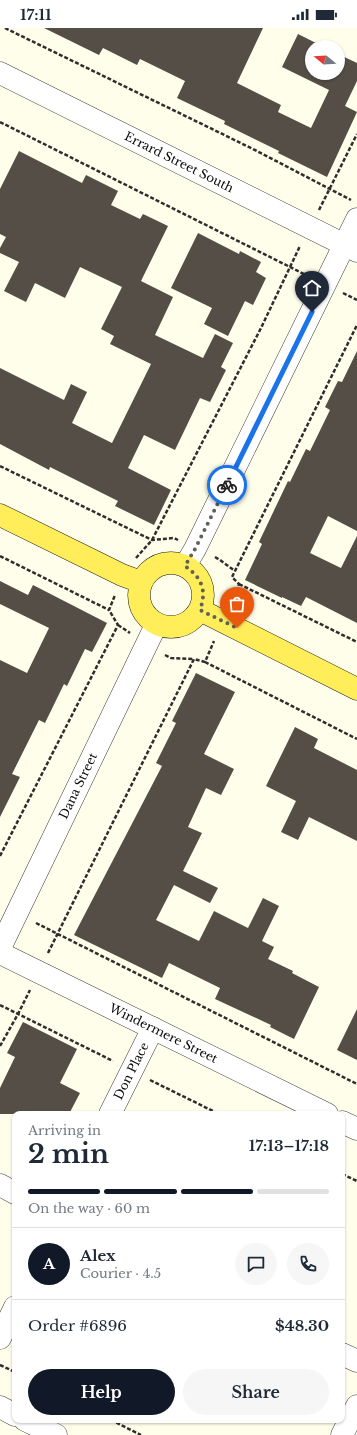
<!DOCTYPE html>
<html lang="en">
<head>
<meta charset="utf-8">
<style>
	:root { --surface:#fff; --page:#f6f6f7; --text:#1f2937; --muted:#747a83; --line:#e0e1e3; --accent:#111827 }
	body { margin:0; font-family:"Libre Baskerville",serif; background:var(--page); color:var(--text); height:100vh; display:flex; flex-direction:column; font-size:15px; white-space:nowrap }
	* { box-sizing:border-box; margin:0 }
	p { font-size:13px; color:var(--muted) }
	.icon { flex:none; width:22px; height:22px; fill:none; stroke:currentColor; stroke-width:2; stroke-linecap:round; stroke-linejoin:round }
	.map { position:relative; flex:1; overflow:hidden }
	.panel { position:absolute; left:12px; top:1083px; width:333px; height:312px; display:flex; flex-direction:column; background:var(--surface); border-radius:8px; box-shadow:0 1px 3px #0004 }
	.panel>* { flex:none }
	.needle { width:26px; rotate:288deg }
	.tools { position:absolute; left:305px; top:12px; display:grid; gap:8px }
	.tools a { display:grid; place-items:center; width:40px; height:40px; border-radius:50%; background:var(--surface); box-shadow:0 1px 3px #0004; font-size:20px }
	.pin { position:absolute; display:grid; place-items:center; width:34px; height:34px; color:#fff; margin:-41px -17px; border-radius:50% 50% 50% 0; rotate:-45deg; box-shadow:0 0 4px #0007 }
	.pin .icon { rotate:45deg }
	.courier { position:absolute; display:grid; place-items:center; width:40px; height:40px; margin:-20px; border:3px solid #1a73e8; border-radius:50%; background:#fff; color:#222; box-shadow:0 1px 5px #0007 }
	.head em { font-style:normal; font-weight:800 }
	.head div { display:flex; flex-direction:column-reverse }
	.head { display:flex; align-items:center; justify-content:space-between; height:68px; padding:0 16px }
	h1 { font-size:26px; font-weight:800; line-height:30px }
	.bar { display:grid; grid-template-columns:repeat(4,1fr); gap:6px 4px; align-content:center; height:48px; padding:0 16px }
	.bar i { height:5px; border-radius:3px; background:var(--line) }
	.bar .active { background:var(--accent) }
	.bar p { grid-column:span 4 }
	.line { display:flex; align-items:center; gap:10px; padding:0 16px; border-top:1px solid var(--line) }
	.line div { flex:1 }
	.round { display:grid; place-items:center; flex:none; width:42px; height:42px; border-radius:21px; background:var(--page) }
	.cta { display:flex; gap:8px; margin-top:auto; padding:8px 16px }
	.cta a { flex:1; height:46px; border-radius:24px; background:var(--accent); color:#fff; font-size:16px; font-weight:800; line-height:46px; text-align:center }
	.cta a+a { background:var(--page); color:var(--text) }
	.status { display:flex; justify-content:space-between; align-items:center; height:28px; padding:0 20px; background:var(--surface); direction:ltr }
	.status svg { height:11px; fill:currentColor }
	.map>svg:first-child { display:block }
</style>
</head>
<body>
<div class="status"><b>17:11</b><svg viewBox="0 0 49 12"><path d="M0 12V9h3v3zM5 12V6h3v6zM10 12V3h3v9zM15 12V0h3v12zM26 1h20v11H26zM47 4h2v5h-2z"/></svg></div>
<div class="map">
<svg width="357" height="1407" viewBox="0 0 357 1407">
	<rect width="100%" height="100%" fill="#fffeea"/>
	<!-- building -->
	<path fill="#554e47" d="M44,0H263L237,55L281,77L278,84L311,100L329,62L282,39L298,6L324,19H312V45H338V26L357,35V53L345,78L357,84L327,149L278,125L279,123L224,96L225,93L177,70L185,53L140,31L137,37L103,20L99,27Z
		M19,123L82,155L86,147L118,163L111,177L140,191L143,186L168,198L141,253L173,269L155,307L203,330L215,306L233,315L221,339L226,342L210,374L200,370L175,422L144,407L128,440L171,462L154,497L115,478L118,473L50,439L49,442L0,416V340L64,372L71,356L87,364L72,395L112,415L151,336L110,316L114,308L101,301L122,259L80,239L65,270L35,255L26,274L4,263L19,234L0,225V220L6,209L0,206V161Z
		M198,205L239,226L240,223L261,234L256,244L266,250L253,277L245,273L228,308L204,296L212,280L171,260Z
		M357,323V503L328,488L310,525L341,540L357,508V595L306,569L301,578L282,569V570L245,552L262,516L259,514L288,453L290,454L306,421L310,423L330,382L325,379L338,353L342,354Z
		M0,553L28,567L33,557L107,595L92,624L85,621L67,658L64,656L45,695L39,692L12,746L20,749L0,789V632L27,645L49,600L0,576Z
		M196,645L235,664L204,726L234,741L221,767L206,760L188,799L202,805L183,843L218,860L210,875L174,857L156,892L199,913L214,883L248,900L263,870L279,878L262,913L274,919L268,931L293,943L292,945L319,959L294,1011L270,999L271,997L215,971L220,960L169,935L162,950L74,907L162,738L156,735L176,695L172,693Z
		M295,699L318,711L314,720L357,742V813L309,789L298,812L281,804L296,773L266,758Z
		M357,981V1032L337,1022Z
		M23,994L77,1021L60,1055L80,1065L69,1086H0V1060L15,1029L7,1025Z"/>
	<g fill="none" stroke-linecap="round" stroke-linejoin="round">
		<defs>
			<g id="minor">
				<path id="s1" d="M0,45L357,223"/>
				<path d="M185,538L195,521L357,191"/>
				<path id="s2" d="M0,920L156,597"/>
				<path id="s3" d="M0,925L327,1086"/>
				<path id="s4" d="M110,1086L153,1000"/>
				<path d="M342,1094L357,1101"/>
				<path d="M0,1157L15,1165"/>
				<path d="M0,1310L15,1279"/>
				<path d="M342,1326L357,1333"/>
				<path d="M0,1379L15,1387"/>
				<path d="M25,1392L56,1407"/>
				<path d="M342,1407L357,1378"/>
			</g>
			<path id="major" d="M0,487L122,547L141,554
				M139 567a32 32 0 1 1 64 0a32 32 0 1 1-64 0Z
				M200,582L357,661"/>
		</defs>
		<!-- minor casing -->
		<use href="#minor" stroke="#3f3f3f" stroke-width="23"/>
		<!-- major casing -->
		<use href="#major" stroke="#1d1d1d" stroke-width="23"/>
		<!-- path -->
		<path stroke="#2e2e2e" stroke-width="2.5" stroke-dasharray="4 2" stroke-linecap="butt" d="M5,0L253,121L351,172
			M0,94L306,247
			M319,182L357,106
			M343,265L357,272
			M0,438L152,512L174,510L178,512
			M0,528L109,582
			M215,529L220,532L235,543
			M136,530L152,512L261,300L300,218
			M239,556L357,614
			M233,575L239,556L232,549L357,297
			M118,597L130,605
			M165,627L171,630L194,631
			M205,634L357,711
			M0,828L118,597L109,582L115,567
			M36,895L357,1056
			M48,925L194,631L205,634L214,613
			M0,977L113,1033
			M0,1018L18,986L30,962
			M150,1052L219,1086
			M342,1146L357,1153
			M0,1337L15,1344
			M111,1392L141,1407"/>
		<!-- minor -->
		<use href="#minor" stroke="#fff" stroke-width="22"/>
		<!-- major -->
		<use href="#major" stroke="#ffed5a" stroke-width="22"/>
	</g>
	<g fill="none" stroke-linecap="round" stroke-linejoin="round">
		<!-- done -->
		<path stroke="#61615a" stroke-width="4" stroke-dasharray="0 7.2" d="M227,457L195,521L185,538C202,550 207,562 200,582L237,600"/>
		<!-- route -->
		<path stroke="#1a73e8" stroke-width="5" d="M227,457L312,284"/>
	</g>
	<g text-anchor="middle" stroke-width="4" stroke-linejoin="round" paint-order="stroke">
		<!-- street labels -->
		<g font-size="12" fill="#0c0c0c" stroke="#fff">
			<text dy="4" stroke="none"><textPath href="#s1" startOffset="200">Errard Street South</textPath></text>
			<text dy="4" stroke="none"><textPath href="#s2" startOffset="180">Dana Street</textPath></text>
			<text dy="4" stroke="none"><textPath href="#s3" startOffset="182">Windermere Street</textPath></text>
			<text dy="4" stroke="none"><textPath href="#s4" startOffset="48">Don Place</textPath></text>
		</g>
	</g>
</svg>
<div class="tools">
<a><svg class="needle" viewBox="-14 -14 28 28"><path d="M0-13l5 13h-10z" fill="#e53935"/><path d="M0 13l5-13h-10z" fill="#747a83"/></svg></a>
</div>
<div class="pin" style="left:237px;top:600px;background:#ea580c"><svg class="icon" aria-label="bag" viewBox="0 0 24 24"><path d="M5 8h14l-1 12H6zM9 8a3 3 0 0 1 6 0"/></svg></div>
<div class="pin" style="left:312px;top:284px;background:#1f2937"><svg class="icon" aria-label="home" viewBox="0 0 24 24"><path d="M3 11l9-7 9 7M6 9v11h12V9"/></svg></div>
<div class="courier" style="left:227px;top:457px"><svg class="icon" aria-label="bike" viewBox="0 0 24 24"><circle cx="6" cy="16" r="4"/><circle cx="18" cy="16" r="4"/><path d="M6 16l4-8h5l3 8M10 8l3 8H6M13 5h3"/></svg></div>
<section class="panel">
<div class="head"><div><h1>2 min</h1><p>Arriving in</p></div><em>17:13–17:18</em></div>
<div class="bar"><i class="active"></i><i class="active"></i><i class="active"></i><i></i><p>On the way · 60 m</p></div>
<div class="line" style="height:72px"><b class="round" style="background:var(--accent);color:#fff">A</b><div><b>Alex</b><p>Courier · 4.5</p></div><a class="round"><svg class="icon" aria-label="chat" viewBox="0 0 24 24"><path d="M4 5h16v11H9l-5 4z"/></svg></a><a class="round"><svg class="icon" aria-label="phone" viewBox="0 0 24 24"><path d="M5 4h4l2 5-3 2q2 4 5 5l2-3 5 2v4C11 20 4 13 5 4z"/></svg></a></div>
<div class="line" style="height:52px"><div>Order #6896</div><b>$48.30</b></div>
<div class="cta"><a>Help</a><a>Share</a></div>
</section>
</div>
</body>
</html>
